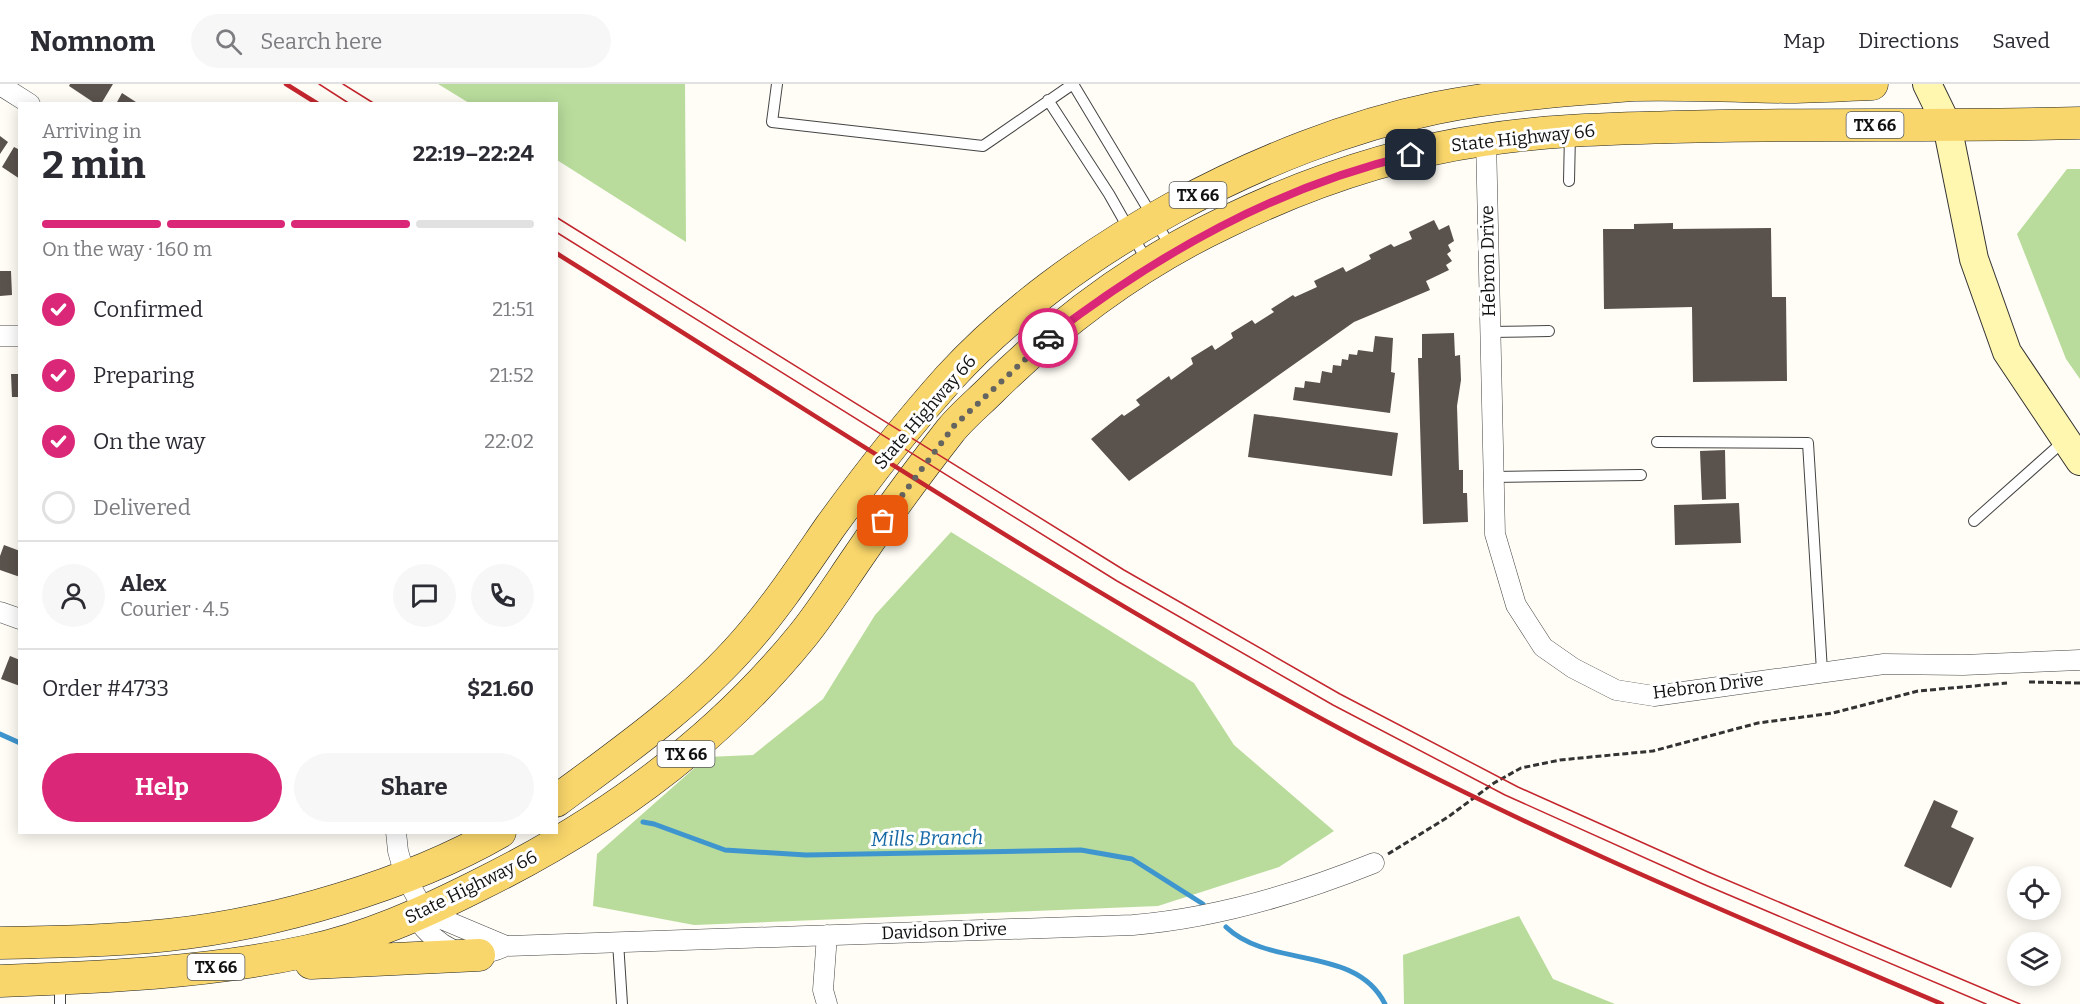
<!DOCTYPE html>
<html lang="en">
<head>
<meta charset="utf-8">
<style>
	:root { --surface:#fff; --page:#f7f7f7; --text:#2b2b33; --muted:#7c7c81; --line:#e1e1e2; --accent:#db2777 }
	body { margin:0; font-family:Bitter,serif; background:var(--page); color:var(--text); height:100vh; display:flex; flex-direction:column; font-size:22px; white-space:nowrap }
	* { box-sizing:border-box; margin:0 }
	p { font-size:20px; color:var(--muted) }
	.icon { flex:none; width:33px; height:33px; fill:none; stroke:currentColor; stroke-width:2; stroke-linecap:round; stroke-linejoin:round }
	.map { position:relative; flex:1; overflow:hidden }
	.side { position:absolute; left:18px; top:18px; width:540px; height:732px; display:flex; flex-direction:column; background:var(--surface); border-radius:0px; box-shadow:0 3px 15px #0003 }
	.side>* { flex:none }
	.tools { position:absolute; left:2007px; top:782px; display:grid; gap:12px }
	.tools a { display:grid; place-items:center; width:54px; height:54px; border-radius:50%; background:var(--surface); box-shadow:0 3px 15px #0003; font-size:30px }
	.pin { position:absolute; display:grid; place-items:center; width:51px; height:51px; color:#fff; margin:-26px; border-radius:12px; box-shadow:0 3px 9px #0006 }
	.courier { position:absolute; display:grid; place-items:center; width:60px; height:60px; margin:-30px; border:4px solid #db2777; border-radius:50%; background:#fff; color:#222; box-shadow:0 2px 8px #0007 }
	.overview em { font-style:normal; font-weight:700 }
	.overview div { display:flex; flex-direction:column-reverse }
	.overview { display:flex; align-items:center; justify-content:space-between; height:102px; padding:0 24px }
	h1 { font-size:39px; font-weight:700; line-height:45px }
	.bar { display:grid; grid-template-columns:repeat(4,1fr); gap:9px 6px; align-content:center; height:72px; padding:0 24px }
	.bar i { height:8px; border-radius:4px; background:var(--line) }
	.bar .selected { background:var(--accent) }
	.bar p { grid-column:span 4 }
	.line { display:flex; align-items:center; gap:15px; padding:0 24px; border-top:2px solid var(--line) }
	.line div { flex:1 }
	.round { display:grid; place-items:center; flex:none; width:63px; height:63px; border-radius:32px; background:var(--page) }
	ol { padding:0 24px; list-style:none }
	li { display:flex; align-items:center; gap:18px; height:66px }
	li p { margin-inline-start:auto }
	li .icon { padding:6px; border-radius:50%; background:var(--accent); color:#fff; stroke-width:4 }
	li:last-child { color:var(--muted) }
	li i { width:33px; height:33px; border:3px solid var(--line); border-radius:50% }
	.primary-button { display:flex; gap:12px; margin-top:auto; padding:12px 24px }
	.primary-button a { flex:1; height:69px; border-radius:36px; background:var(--accent); color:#fff; font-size:24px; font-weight:700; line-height:69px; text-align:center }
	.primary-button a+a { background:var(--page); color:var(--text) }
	header { display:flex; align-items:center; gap:36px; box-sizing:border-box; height:84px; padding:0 30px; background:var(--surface); border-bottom:2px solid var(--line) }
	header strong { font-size:28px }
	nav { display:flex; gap:33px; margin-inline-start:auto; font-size:21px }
	.search { width:420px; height:54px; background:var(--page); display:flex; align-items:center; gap:15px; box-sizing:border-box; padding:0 21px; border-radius:33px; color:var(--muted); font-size:22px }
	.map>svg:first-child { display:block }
</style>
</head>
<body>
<header>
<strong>Nomnom</strong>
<div class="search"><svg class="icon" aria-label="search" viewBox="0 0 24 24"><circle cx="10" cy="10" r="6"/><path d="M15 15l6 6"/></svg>Search here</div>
<nav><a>Map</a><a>Directions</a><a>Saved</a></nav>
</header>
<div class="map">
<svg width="2080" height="920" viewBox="0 0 2080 920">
	<rect width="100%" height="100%" fill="#fffdf5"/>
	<!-- forest -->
	<path fill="#b9dc9c" d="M438,0H685L686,158L557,76L556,20L469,19Z
		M2067,85H2080V295L2066,275L2017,150Z
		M951,448L1194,599L1234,661L1334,747L1279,783L1158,822L694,841L593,822L597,770L707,673L753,671L823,615L875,531Z
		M1519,832L1553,895L1615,920H1404L1403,871Z"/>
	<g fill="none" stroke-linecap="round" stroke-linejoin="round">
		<!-- stream -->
		<path stroke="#3f96cf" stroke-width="5" d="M0,650L20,659
			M643,738L654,740L725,766L806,771L1081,766L1132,775L1203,820
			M1226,843C1270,885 1356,861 1385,920"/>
	</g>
	<!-- building -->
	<path fill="#5a524d" d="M70,0H113L101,20H96L69,2Z
		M122,9L139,20H116Z
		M0,52L8,58L0,70Z
		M14,63L20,66V95L2,83Z
		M1434,136L1439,146L1449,141L1454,157L1448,161L1451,167L1447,170L1452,177L1446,181L1449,186L1426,197L1430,206L1354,238L1129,397L1091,355L1122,330L1124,332L1140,321L1136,316L1169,292L1171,296L1193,280L1191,274L1212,261L1215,266L1233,254L1231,249L1252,236L1255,240L1274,228L1271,225L1293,211L1295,213L1317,203L1314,197L1343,183L1346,188L1371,175L1369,171L1391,160L1394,163L1412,155L1409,148Z
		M1673,139V145L1771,144L1772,213H1786L1787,297L1693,298L1692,223L1604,225L1603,145H1634V140Z
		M0,187H11L12,211L0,212Z
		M1454,249L1455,272L1460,271L1461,296L1457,322L1459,386H1463V409H1467L1468,438L1423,440L1418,274H1422V250Z
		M1375,252L1393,254L1391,288L1395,289L1390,329L1293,316L1295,303L1304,304L1305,297L1320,299L1322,287L1332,289L1333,281L1341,282L1342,275L1348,276L1349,270L1357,271L1358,266L1373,268Z
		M11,290H20V313H12Z
		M1254,330L1398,349L1392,392L1248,373Z
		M1725,366L1726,415L1702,416L1700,367Z
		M1739,419L1741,459L1675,461L1674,421Z
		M4,461L20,467V493L0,486V472Z
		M10,572L20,576V602L1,595Z
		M1934,716L1958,727L1951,743L1974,754L1951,804L1904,782Z"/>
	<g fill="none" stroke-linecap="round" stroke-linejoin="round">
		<defs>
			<path id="lane" d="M777,0L772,38L983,62L1073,0
				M1073,0L1172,165
				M1048,16L1109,110L1147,177
				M1569,97L1570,50
				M1489,248L1549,247
				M1657,358L1808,359L1822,587
				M1493,393L1641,391
				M1974,437L2065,356
				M618,858L622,920
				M60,898V920"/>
			<path id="street" d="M0,1L30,20
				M1486,55L1495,450L1516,521L1543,563L1573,584L1616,606L1654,612L1884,580L1963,581L2080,576
				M0,252H20
				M0,528L20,535
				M396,748L398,767L405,792L425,828L506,862
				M425,828L424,844C449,871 473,877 506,862L1133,841C1216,834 1297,810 1374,779
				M827,851L823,906L827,920"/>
			<path id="secondary" d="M1927,0L1947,41L1974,175L2007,268L2080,377"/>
			<path id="primary" d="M556,717C622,668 691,620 745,558C776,523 803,482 830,443C867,392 907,341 949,294C1066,166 1267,59 1436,24C1501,11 1568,6 1634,1C1684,0 1735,2 1785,3C1814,3 1843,1 1872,0
				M0,859C56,858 112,857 168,851C274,840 408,801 500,748
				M311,879L479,871
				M0,897C103,893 207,889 308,867C367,854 421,830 475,803C600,742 715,660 803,551C823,526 840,499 858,473C887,430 918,388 950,347C962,332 978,319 992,305C1059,239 1138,180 1224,139C1306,99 1393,69 1484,56C1547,46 1611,45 1674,43C1810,39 1945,43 2080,39"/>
		</defs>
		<!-- lane casing -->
		<use href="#lane" stroke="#444" stroke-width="12"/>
		<!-- street casing -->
		<use href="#street" stroke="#444" stroke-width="21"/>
		<!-- secondary casing -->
		<use href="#secondary" stroke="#333" stroke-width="30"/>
		<!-- primary casing -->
		<use href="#primary" stroke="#222" stroke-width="33"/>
		<!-- path -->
		<path stroke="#333" stroke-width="3" stroke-dasharray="6 3" stroke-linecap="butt" d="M2029,598L2080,599
			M1388,770L1448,733L1494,699L1521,684L1560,676L1653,667L1758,639L1833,629L1918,607L2007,599"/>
		<!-- lane -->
		<use href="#lane" stroke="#fff" stroke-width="10"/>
		<!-- street -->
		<use href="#street" stroke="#fff" stroke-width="20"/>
		<!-- secondary -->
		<use href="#secondary" stroke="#fff6b0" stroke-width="28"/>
		<!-- primary -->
		<use href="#primary" stroke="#f9d66b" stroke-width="32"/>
		<!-- tram -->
		<path stroke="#c4262e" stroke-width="1.5" d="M319,0L350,20
			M343,0L375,20
			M556,133L1124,486L1340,610L1518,703L1708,788L2020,920
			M556,148L1117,497L1333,621L1505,711L1703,800L1986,920"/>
		<!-- rail -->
		<path stroke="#c4262e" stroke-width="4.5" d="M286,0L318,20
			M556,169C810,327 1060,493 1322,635C1523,744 1733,831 1942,920"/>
	</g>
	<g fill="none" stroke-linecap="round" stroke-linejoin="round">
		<!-- done -->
		<path stroke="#646461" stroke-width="6" stroke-dasharray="0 10.8" d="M883,437L954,342L1048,254"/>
		<!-- route -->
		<path stroke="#db2777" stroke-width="8" d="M1048,254C1157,170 1276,103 1411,71"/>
	</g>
	<g text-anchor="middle" stroke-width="6" stroke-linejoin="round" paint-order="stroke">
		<!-- shield labels -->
		<g fill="#fff" stroke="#585858" stroke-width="1.5">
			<rect x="1846.5" y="28" width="57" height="26" rx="4.5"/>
			<rect x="1169.5" y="98" width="57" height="26" rx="4.5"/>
			<rect x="657.5" y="657" width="57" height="26" rx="4.5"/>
			<rect x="187.5" y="870" width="57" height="26" rx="4.5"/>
		</g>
		<g font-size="16" font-weight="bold" fill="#111">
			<text x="1875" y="47">TX 66</text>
			<text x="1198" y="117">TX 66</text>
			<text x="686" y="676">TX 66</text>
			<text x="216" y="889">TX 66</text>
		</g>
		<!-- street labels -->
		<g font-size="18" fill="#111" stroke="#fff">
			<text transform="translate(1523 54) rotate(-6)" y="6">State Highway 66</text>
			<text transform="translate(1488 177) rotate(-91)" y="6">Hebron Drive</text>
			<text transform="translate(925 328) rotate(-49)" y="6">State Highway 66</text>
			<text transform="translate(1708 602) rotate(-7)" y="6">Hebron Drive</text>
			<text transform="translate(471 803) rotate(-26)" y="6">State Highway 66</text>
			<text transform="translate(944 847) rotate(-2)" y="6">Davidson Drive</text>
		</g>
		<!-- water labels -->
		<g font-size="20" font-style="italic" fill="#1768a6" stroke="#fff">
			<text transform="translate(927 754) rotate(-1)" y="7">Mills Branch</text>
		</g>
	</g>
</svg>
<div class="tools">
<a><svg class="icon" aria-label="locate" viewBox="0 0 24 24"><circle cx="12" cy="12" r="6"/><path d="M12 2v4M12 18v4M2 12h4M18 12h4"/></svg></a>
<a><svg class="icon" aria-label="layers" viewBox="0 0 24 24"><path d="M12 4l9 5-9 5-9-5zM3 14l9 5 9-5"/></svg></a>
</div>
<div class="pin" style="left:883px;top:437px;background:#ea580c"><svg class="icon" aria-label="bag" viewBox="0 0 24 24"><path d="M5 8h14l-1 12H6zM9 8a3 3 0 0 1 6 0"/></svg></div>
<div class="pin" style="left:1411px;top:71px;background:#1f2937"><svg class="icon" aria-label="home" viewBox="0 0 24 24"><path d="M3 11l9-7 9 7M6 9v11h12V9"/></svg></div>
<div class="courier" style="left:1048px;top:254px"><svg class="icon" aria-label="car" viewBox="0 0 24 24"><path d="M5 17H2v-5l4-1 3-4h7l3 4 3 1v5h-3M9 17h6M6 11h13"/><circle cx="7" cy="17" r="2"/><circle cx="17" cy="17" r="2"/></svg></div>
<section class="side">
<div class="overview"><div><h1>2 min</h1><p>Arriving in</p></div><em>22:19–22:24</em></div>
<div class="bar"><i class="selected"></i><i class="selected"></i><i class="selected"></i><i></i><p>On the way · 160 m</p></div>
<ol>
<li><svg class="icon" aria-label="check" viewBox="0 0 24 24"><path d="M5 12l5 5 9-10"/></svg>Confirmed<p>21:51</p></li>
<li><svg class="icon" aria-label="check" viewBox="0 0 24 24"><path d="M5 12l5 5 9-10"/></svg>Preparing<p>21:52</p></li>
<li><svg class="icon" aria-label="check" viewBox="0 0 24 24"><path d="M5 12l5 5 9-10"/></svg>On the way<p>22:02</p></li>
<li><i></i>Delivered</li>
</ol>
<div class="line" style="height:108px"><a class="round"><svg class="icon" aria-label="person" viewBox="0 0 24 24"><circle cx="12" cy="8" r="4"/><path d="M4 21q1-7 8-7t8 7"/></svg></a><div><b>Alex</b><p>Courier · 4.5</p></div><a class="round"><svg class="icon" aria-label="chat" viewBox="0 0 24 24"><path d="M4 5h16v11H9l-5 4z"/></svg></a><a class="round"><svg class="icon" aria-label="phone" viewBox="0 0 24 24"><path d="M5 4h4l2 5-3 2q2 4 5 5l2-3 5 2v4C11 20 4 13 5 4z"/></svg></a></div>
<div class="line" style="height:78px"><div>Order #4733</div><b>$21.60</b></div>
<div class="primary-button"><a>Help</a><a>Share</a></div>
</section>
</div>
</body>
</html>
